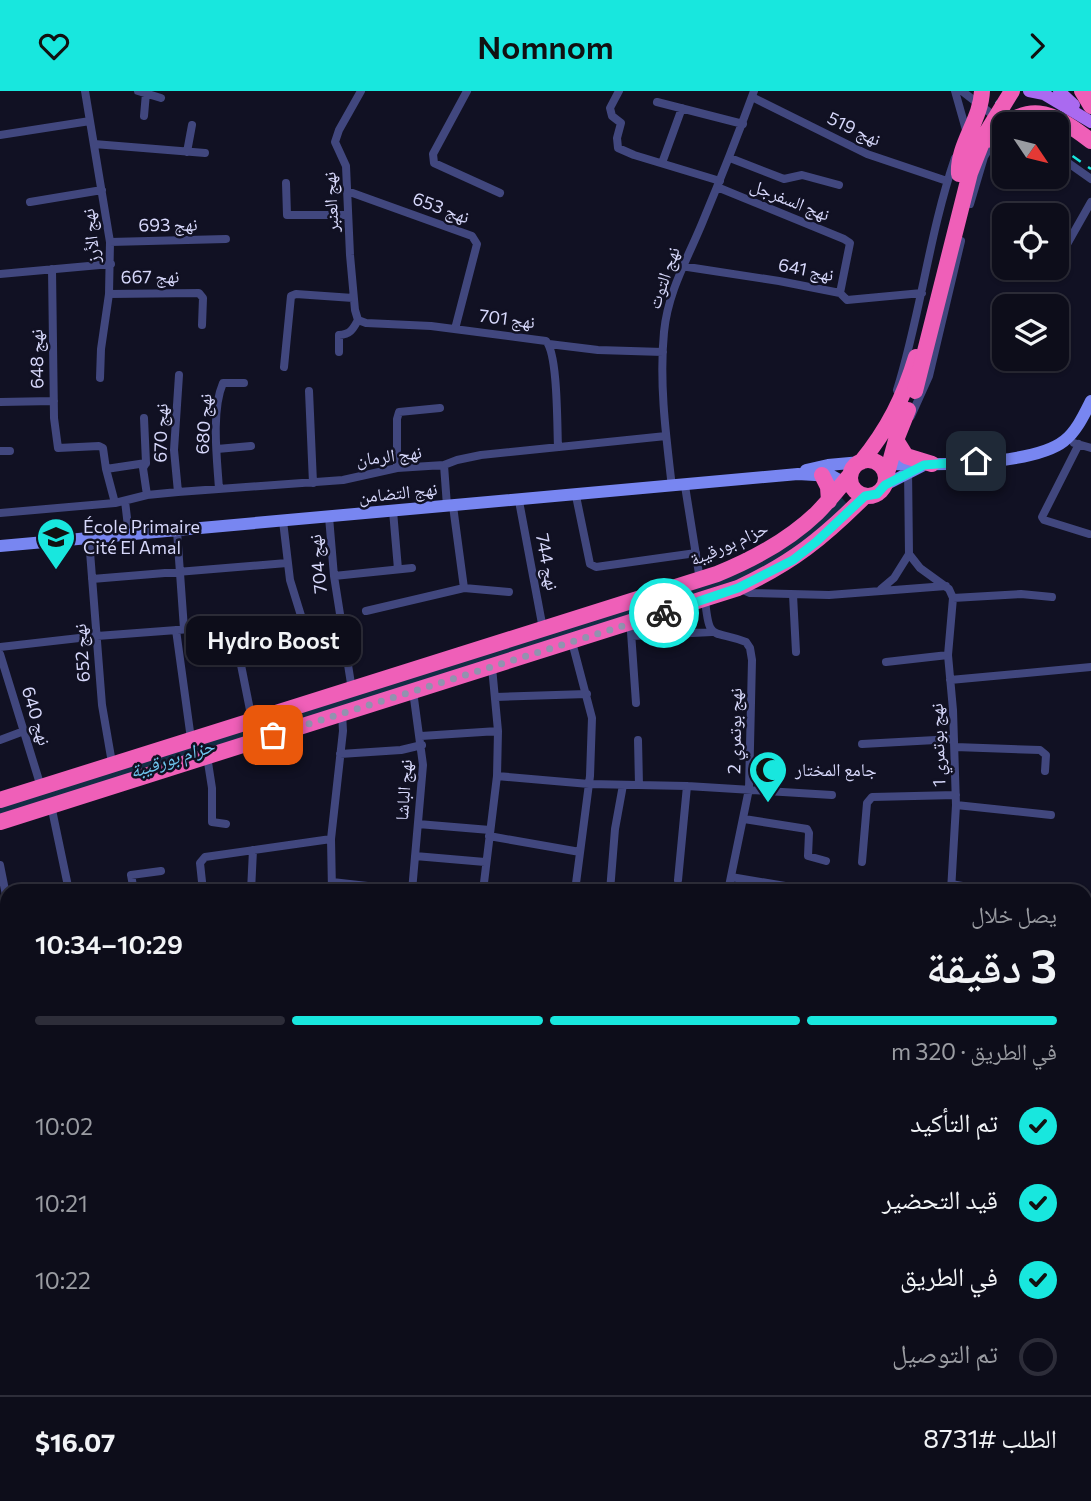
<!DOCTYPE html>
<html lang="ar">
<head>
<meta charset="utf-8">
<style>
	:root { --surface:#0d0d1a; --page:#1b1b27; --text:#f1f3f6; --muted:#9a9ca2; --line:#2d2d39; --accent:#18e7de }
	body { margin:0; font-family:Commissioner,"Noto Naskh Arabic",sans-serif; background:var(--page); color:var(--text); direction:rtl; height:100vh; display:flex; flex-direction:column; font-size:26px; white-space:nowrap }
	* { box-sizing:border-box; margin:0 }
	p { font-size:23px; color:var(--muted) }
	.icon { flex:none; width:38px; height:38px; fill:none; stroke:currentColor; stroke-width:2; stroke-linecap:round; stroke-linejoin:round }
	.map { position:relative; flex:1; overflow:hidden; direction:ltr }
	.details { position:absolute; left:0px; top:793px; width:1092px; height:618px; display:flex; flex-direction:column; background:var(--surface); border-radius:21px 21px 0 0; box-shadow:0 2px 5px #0004,0 0 0 2px var(--line); direction:rtl }
	.details>* { flex:none }
	.needle { width:46px; rotate:125deg }
	.tools { position:absolute; left:992px; top:21px; display:grid; gap:14px }
	.tools a { display:grid; place-items:center; width:77px; height:77px; border-radius:14px; background:var(--surface); box-shadow:0 2px 5px #0004,0 0 0 2px var(--line); font-size:35px }
	.pin { position:absolute; display:grid; place-items:center; width:60px; height:60px; color:#fff; margin:-30px; border-radius:14px; box-shadow:0 4px 10px #0006 }
	.courier { position:absolute; display:grid; place-items:center; width:70px; height:70px; margin:-35px; border:5px solid #18e7de; border-radius:50%; background:#fff; color:#222; box-shadow:0 2px 9px #0007 }
	.bubble { position:absolute; height:49px; border-radius:14px; background:var(--surface); box-shadow:0 2px 5px #0004,0 0 0 2px var(--line); font-size:23px; font-weight:600; line-height:49px; text-align:center; direction:rtl }
	.summary em { font-style:normal; font-weight:600 }
	.summary div { display:flex; flex-direction:column-reverse }
	.summary { display:flex; align-items:center; justify-content:space-between; height:119px; padding:0 35px }
	h1 { font-size:46px; font-weight:600; line-height:52px }
	.bar { display:grid; grid-template-columns:repeat(4,1fr); gap:10px 7px; align-content:center; height:84px; padding:0 35px }
	.bar i { height:9px; border-radius:5px; background:var(--line) }
	.bar .on { background:var(--accent) }
	.bar p { grid-column:span 4 }
	.line { display:flex; align-items:center; gap:18px; padding:0 35px; border-top:2px solid var(--line) }
	.line div { flex:1 }
	ol { padding:0 35px; list-style:none }
	li { display:flex; align-items:center; gap:21px; height:77px }
	li p { margin-inline-start:auto }
	li .icon { padding:7px; border-radius:50%; background:var(--accent); color:#111; stroke-width:4 }
	li:last-child { color:var(--muted) }
	li i { width:38px; height:38px; border:4px solid var(--line); border-radius:50% }
	header { display:flex; justify-content:space-between; align-items:center; height:91px; padding:0 35px; background:var(--accent); color:#111; font-size:32px; font-weight:600 }
	.map>svg:first-child { display:block }
</style>
</head>
<body>
<header><svg class="icon" aria-label="forward" viewBox="0 0 24 24"><path d="M9 5l7 7-7 7"/></svg>Nomnom<svg class="icon" aria-label="heart" viewBox="0 0 24 24"><path d="M12 20l-8-8c-3-5 5-10 8-4 3-6 11-1 8 4z"/></svg></header>
<div class="map">
<svg width="1091" height="1410" viewBox="0 0 1091 1410">
	<rect width="100%" height="100%" fill="#111123"/>
	<!-- water -->
	<path fill="#132d45" d="M841,406L848,414L824,438L764,480L0,726V713L715,488Z"/>
	<g fill="none" stroke-linecap="round" stroke-linejoin="round">
		<!-- street -->
		<path stroke="#41477e" stroke-width="8" d="M85,0L110,151L109,203L101,258L100,287
			M138,0L161,7
			M467,0L433,63L434,72L500,102
			M619,0L610,17L612,25L621,32L617,47L618,57L634,64L720,90
			M955,0L966,39
			M962,0L998,28
			M752,6L867,63L947,90
			M657,11L743,33
			M144,25L146,2
			M0,44L90,30
			M94,53L205,62
			M991,57L1004,51
			M187,61L192,34
			M1057,64L1091,88
			M730,67L784,88L802,84L839,94
			M662,72L682,17
			M286,92L287,124H348
			M717,96L844,148L850,152L840,202
			M347,100L472,145L477,153L455,238
			M30,111L102,99
			M970,113L984,66L995,48
			M110,151L226,148
			M1057,171L1091,111
			M681,175L779,190L840,202L847,209L922,202
			M52,178L54,327L58,357L99,355L103,357L106,378
			M0,183L111,173
			M109,203L199,202L203,207L202,234
			M358,229L366,232L431,235L546,250C558,263 557,335 558,356
			M358,229L355,219L350,164L346,75L335,51L339,39L361,0
			M549,253L598,259L663,261
			M339,261V244C351,243 353,238 358,229
			M284,276L291,205L296,203L353,207
			M897,299C921,222 929,143 955,67
			M309,300L313,392
			M0,311L54,310
			M911,325L929,285L961,150
			M144,327L146,372L143,377L147,404
			M1074,352L1091,357
			M1079,353L1042,426L1044,429L1089,443
			M217,358L251,355
			M0,360H10
			M444,374L447,415
			M397,377V328L399,321L440,317
			M908,378L909,463L920,477L949,498L953,507L948,564L953,619L956,714L951,800
			M685,395L700,489
			M672,396C666,345 659,292 664,241C668,200 688,167 703,130C721,87 738,44 754,0
			M219,398C217,367 211,320 223,292H244
			M178,401L174,359L179,284
			M576,405L590,473L596,476L696,462
			M125,410L129,444
			M519,410L543,538
			M115,412L106,378L146,372
			M453,415L464,497
			M393,420L398,478
			M0,422L115,412L147,404L178,401L343,389L397,377L444,374L457,369L481,364L666,345
			M329,426L334,485L352,599
			M283,430L290,489L311,557L312,570
			M177,440L184,538
			M89,448L102,614L112,672
			M334,485L412,477
			M92,488L287,472
			M741,498L750,502L829,504L946,495
			M881,498L894,487L909,463
			M793,504L796,561
			M953,507L1021,503L1052,506
			M705,508C709,552 712,538 746,551L750,557L752,569L749,698L728,800
			M366,520L464,497L509,501
			M176,539L191,648
			M631,541L636,612
			M632,545L712,541
			M572,551L592,627L590,685L575,800
			M0,556L97,545L217,536L228,537L235,544L252,629
			M0,563L41,696
			M886,571L948,564
			M950,589L1091,576
			M496,606L587,603
			M421,645L498,640
			M0,649L24,640
			M638,649L639,694
			M862,653L954,648
			M955,656L1040,659L1046,664L1045,680
			M340,663L401,659L422,654
			M207,665L212,697V731L226,733
			M497,685L589,693L687,695L832,704
			M51,714L69,800
			M956,714L1051,724
			M744,728L807,738L809,742L808,765L826,770
			M418,733L490,739
			M489,745L580,761
			M415,765L485,771
			M862,771L867,712L872,706L956,704
			M0,774L7,809
			M731,786L803,798
			M678,789L687,695
			M332,791L412,800L423,674L413,600
			M951,793L991,800
			M134,800L131,784L161,780
			M203,800L200,772L205,766L331,748
			M251,800L253,759
			M332,800L331,748L343,640L342,622
			M483,800L497,685L498,640L492,576
			M610,800L615,738L623,694
			M1085,814L1091,811
			M1085,911L1091,917
			M0,935L7,933
			M1085,978H1091
			M0,1022L7,1021
			M1085,1022L1091,1023
			M0,1115L7,1112
			M1085,1152L1091,1150
			M0,1174L7,1172
			M1085,1244L1091,1245
			M0,1325L7,1324
			M1085,1326H1091
			M81,1404L83,1410
			M244,1404L246,1410
			M700,1404V1410
			M805,1404L809,1410
			M951,1409L1028,1410
			M114,1410L131,1405L139,1410
			M1055,1410L1091,1408"/>
		<!-- secondary -->
		<path stroke="#7886f1" stroke-width="12" d="M879,373C922,374 1031,376 1064,350C1076,341 1084,324 1091,310
			M806,379L828,374L861,371
			M885,394L922,375
			M0,455L798,383L832,385L852,396"/>
		<!-- primary -->
		<path stroke="#aa6af0" stroke-width="12" d="M1029,0L1044,3L1091,31
			M1059,0L1074,14
			M0,954L7,961
			M337,1404L342,1410"/>
		<!-- highway -->
		<path stroke="#ef5fb8" stroke-width="16" d="M1082,0L1091,15
			M896,349L906,365L932,373
			M850 387a18 18 0 1 1 36 0a18 18 0 1 1-36 0Z
			M861,371C888,338 904,306 916,266
			M822,384L828,396L829,410
			M886,386L896,349L908,319
			M0,709L717,483C754,468 788,450 817,422C829,410 839,397 850,384
			M0,731L738,497C792,472 823,447 865,405"/>
		<!-- rail -->
		<path stroke="#18e7de" stroke-width="2.5" stroke-dasharray="10 9" stroke-linecap="butt" d="M980,0L1029,33
			M1057,54L1091,78"/>
		<!-- highway-bridge -->
		<path stroke="#ef5fb8" stroke-width="16" d="M987,49C1028,8 1050,19 1091,50
			M959,83C957,54 981,29 982,0
			M915,300L970,82L985,44L1012,0"/>
	</g>
	<g fill="none" stroke-linecap="round" stroke-linejoin="round">
		<!-- done -->
		<path stroke="#9292af" stroke-width="7" stroke-dasharray="0 12.6" d="M273,644L664,522"/>
		<!-- route -->
		<path stroke="#18e7de" stroke-width="9" d="M664,522L738,497L793,469L816,451L865,405L877,403L885,394L924,374L976,370"/>
	</g>
	<!-- icons -->
	<defs>
		<symbol id="school-pin" viewBox="-11 -11 22 30"><path d="M0 17L-7.5 6A9.5 9.5 0 1 1 7.5 6Z" fill="#18e7de" stroke="#111123"/><path d="M0-5L7-2L0 1L-7-2ZM-4 1L0 2.5L4 1V4Q0 6-4 4Z" fill="#111"/></symbol>
		<symbol id="mosque-pin" viewBox="-11 -11 22 30"><path d="M0 17L-7.5 6A9.5 9.5 0 1 1 7.5 6Z" fill="#18e7de" stroke="#111123"/><path d="M3.5-4.9A6 6 0 1 0 3.5 4.9A5 5 0 1 1 3.5-4.9Z" fill="#111"/></symbol>
	</defs>
	<g fill-rule="evenodd">
		<use href="#school-pin" x="34" y="424" width="44" height="60"/>
		<use href="#mosque-pin" x="746" y="657" width="44" height="60"/>
	</g>
	<g text-anchor="middle" stroke-width="5" stroke-linejoin="round" paint-order="stroke">
		<!-- street labels -->
		<g font-size="18" fill="#d7d8fb" stroke="#111123">
			<text transform="translate(854 38) rotate(25)" y="6">نهج 519</text>
			<text transform="translate(790 109) rotate(22)" y="6">نهج السفرجل</text>
			<text transform="translate(331 111) rotate(-93)" y="6">نهج العنبر</text>
			<text transform="translate(441 117) rotate(20)" y="6">نهج 653</text>
			<text transform="translate(168 134) rotate(-1)" y="6">نهج 693</text>
			<text transform="translate(91 145) rotate(-96)" y="6">نهج الأرز</text>
			<text transform="translate(806 179) rotate(11)" y="6">نهج 641</text>
			<text transform="translate(150 186) rotate(-1)" y="6">نهج 667</text>
			<text transform="translate(664 187) rotate(-71)" y="6">نهج التوت</text>
			<text transform="translate(507 228) rotate(7)" y="6">نهج 701</text>
			<text transform="translate(37 268) rotate(-91)" y="6">نهج 648</text>
			<text transform="translate(204 333) rotate(-87)" y="6">نهج 680</text>
			<text transform="translate(161 342) rotate(-89)" y="6">نهج 670</text>
			<text transform="translate(389 365) rotate(-7)" y="6">نهج الرمان</text>
			<text transform="translate(398 402) rotate(-6)" y="6">نهج التضامن</text>
			<text transform="translate(729 453) rotate(-24)" y="6">حزام بورقيبة</text>
			<text transform="translate(547 471) rotate(79)" y="6">نهج 744</text>
			<text transform="translate(318 473) rotate(-96)" y="6">نهج 704</text>
			<text transform="translate(82 562) rotate(-94)" y="6">نهج 652</text>
			<text transform="translate(36 625) rotate(73)" y="6">نهج 640</text>
			<text transform="translate(735 640) rotate(-89)" y="6">نهج بوتمري 2</text>
			<text transform="translate(938 654) rotate(-92)" y="6">نهج بوتمري 1</text>
			<text transform="translate(404 699) rotate(-86)" y="6">نهج الباشا</text>
		</g>
		<!-- poi labels -->
		<g font-size="18" fill="#d7d8fb" stroke="#111123" text-anchor="start">
			<text x="83" y="442">École Primaire<tspan x="83" dy="21">Cité El Amal</tspan></text>
			<text x="795" y="685">جامع المختار</text>
		</g>
		<!-- water labels -->
		<g font-size="19" font-style="italic" fill="#70c7f0" stroke="#111123">
			<text transform="translate(172 667) rotate(-18)" y="7">حزام بورقيبة</text>
		</g>
	</g>
</svg>
<div class="tools">
<a><svg class="needle" viewBox="-14 -14 28 28"><path d="M0-13l5 13h-10z" fill="#e53935"/><path d="M0 13l5-13h-10z" fill="#9a9ca2"/></svg></a>
<a><svg class="icon" aria-label="locate" viewBox="0 0 24 24"><circle cx="12" cy="12" r="6"/><path d="M12 2v4M12 18v4M2 12h4M18 12h4"/></svg></a>
<a><svg class="icon" aria-label="layers" viewBox="0 0 24 24"><path d="M12 4l9 5-9 5-9-5zM3 14l9 5 9-5"/></svg></a>
</div>
<div class="pin" style="left:273px;top:644px;background:#ea580c"><svg class="icon" aria-label="bag" viewBox="0 0 24 24"><path d="M5 8h14l-1 12H6zM9 8a3 3 0 0 1 6 0"/></svg></div>
<div class="pin" style="left:976px;top:370px;background:#1f2937"><svg class="icon" aria-label="home" viewBox="0 0 24 24"><path d="M3 11l9-7 9 7M6 9v11h12V9"/></svg></div>
<div class="courier" style="left:664px;top:522px"><svg class="icon" aria-label="bike" viewBox="0 0 24 24"><circle cx="6" cy="16" r="4"/><circle cx="18" cy="16" r="4"/><path d="M6 16l4-8h5l3 8M10 8l3 8H6M13 5h3"/></svg></div>
<div class="bubble" style="left:186px;top:525px;width:175px">Hydro Boost</div>
<section class="details">
<div class="summary"><div><h1>3 دقيقة</h1><p>يصل خلال</p></div><em>10:29–10:34</em></div>
<div class="bar"><i class="on"></i><i class="on"></i><i class="on"></i><i></i><p>في الطريق · 320 m</p></div>
<ol>
<li><svg class="icon" aria-label="check" viewBox="0 0 24 24"><path d="M5 12l5 5 9-10"/></svg>تم التأكيد<p>10:02</p></li>
<li><svg class="icon" aria-label="check" viewBox="0 0 24 24"><path d="M5 12l5 5 9-10"/></svg>قيد التحضير<p>10:21</p></li>
<li><svg class="icon" aria-label="check" viewBox="0 0 24 24"><path d="M5 12l5 5 9-10"/></svg>في الطريق<p>10:22</p></li>
<li><i></i>تم التوصيل</li>
</ol>
<div class="line" style="height:91px"><div>الطلب #8731</div><b>$16.07</b></div>
</section>
</div>
</body>
</html>
